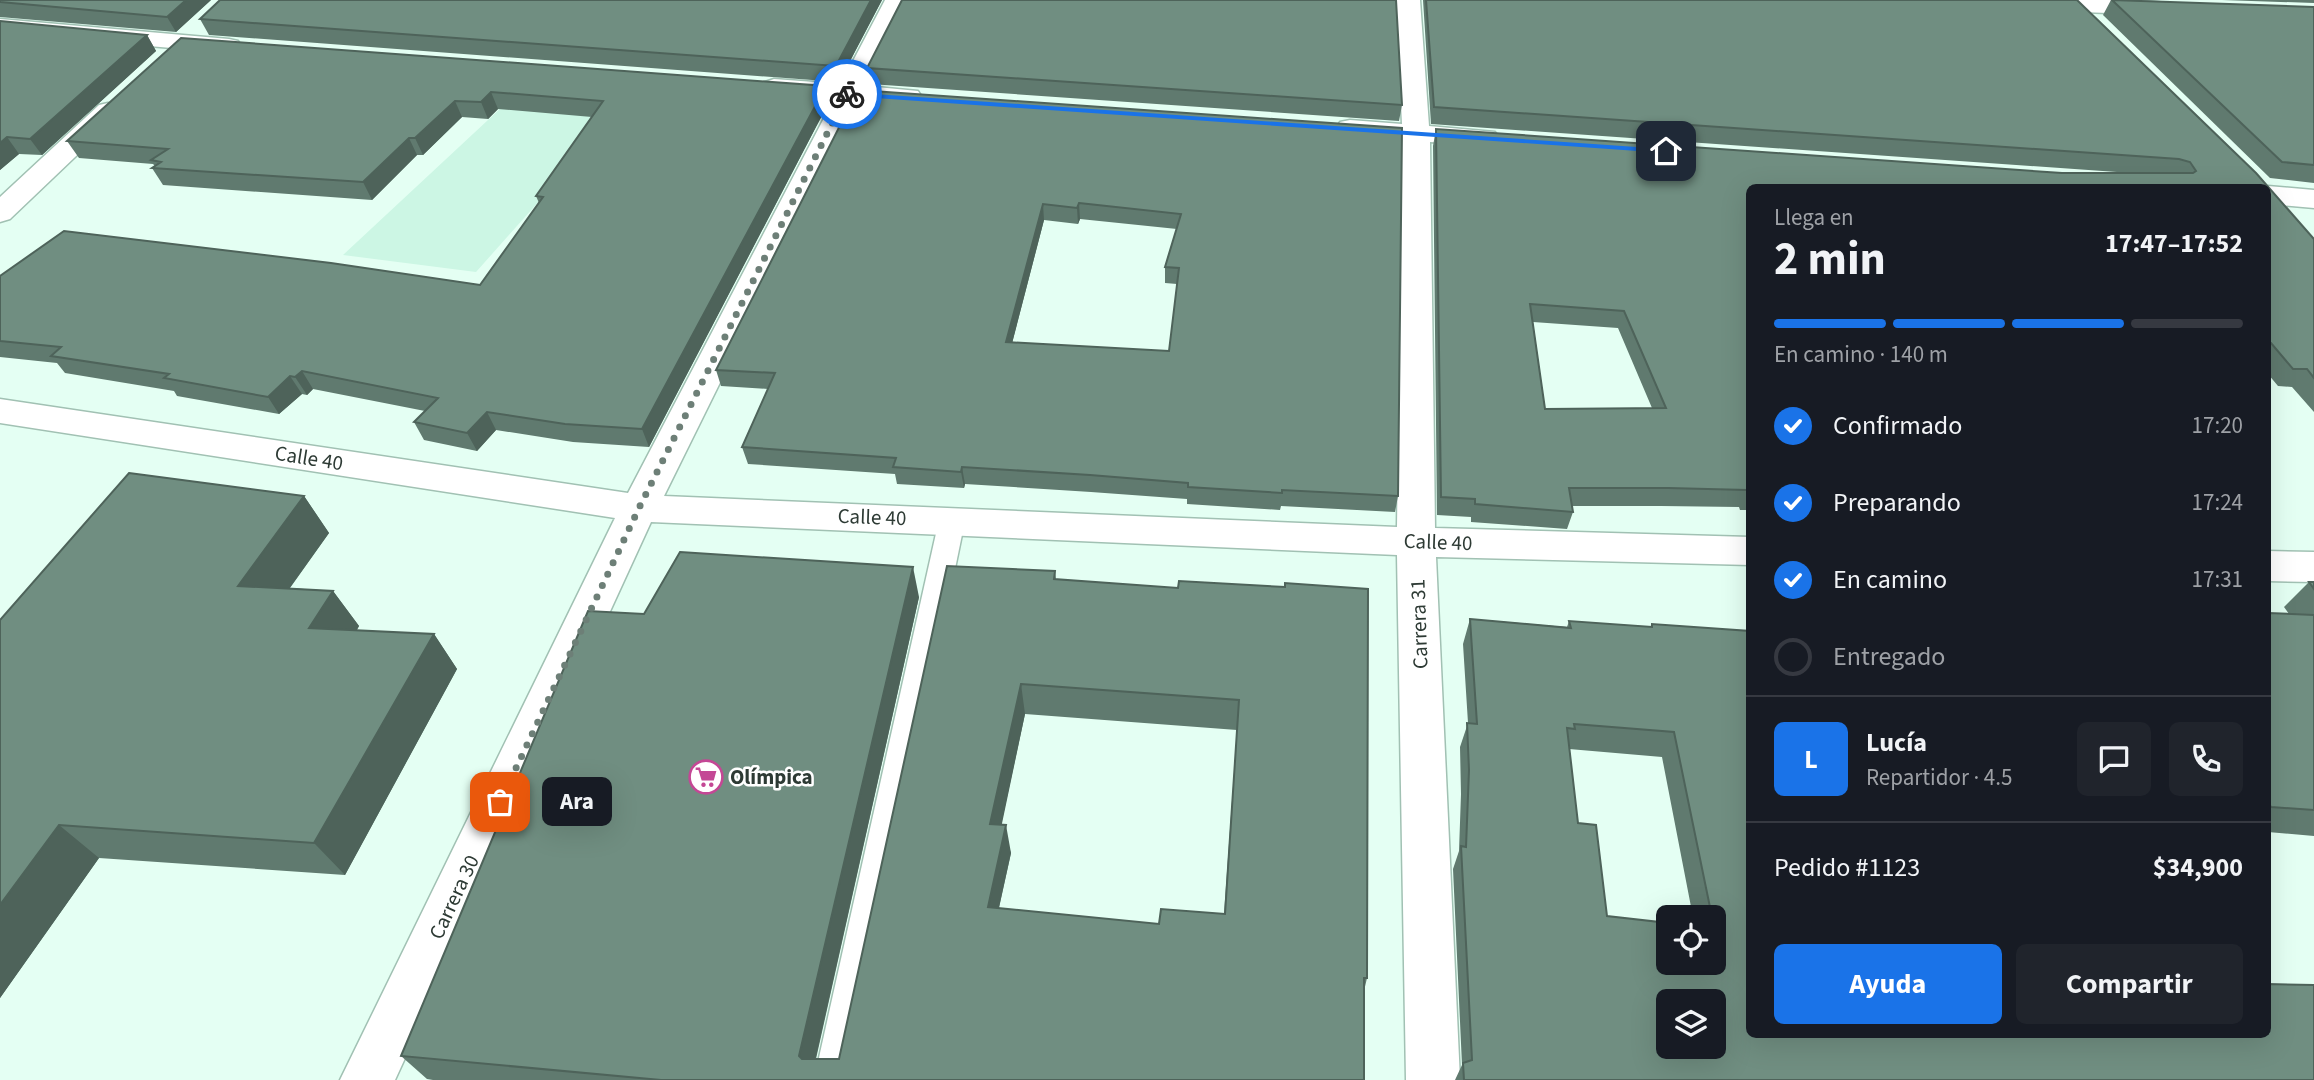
<!DOCTYPE html>
<html lang="es">
<head>
<meta charset="utf-8">
<style>
	:root { --surface:#171b24; --page:#20242c; --text:#f1f3f6; --muted:#9ea1a6; --line:#363941; --accent:#1a73e8 }
	body { margin:0; font-family:"Source Sans 3",sans-serif; background:var(--page); color:var(--text); height:100vh; display:flex; flex-direction:column; font-size:26px; white-space:nowrap }
	* { box-sizing:border-box; margin:0 }
	p { font-size:23px; color:var(--muted) }
	.icon { flex:none; width:38px; height:38px; fill:none; stroke:currentColor; stroke-width:2; stroke-linecap:round; stroke-linejoin:round }
	.map { position:relative; flex:1; overflow:hidden }
	.side { position:absolute; left:1746px; top:184px; width:525px; height:854px; display:flex; flex-direction:column; background:var(--surface); border-radius:10px; box-shadow:0 7px 28px #0002 }
	.side>* { flex:none }
	.buttons { position:absolute; left:1656px; top:905px; display:grid; gap:14px }
	.buttons a { display:grid; place-items:center; width:70px; height:70px; border-radius:10px; background:var(--surface); box-shadow:0 7px 28px #0002; font-size:35px }
	.pin { position:absolute; display:grid; place-items:center; width:60px; height:60px; color:#fff; margin:-30px; border-radius:14px; box-shadow:0 4px 10px #0006 }
	.courier { position:absolute; display:grid; place-items:center; width:70px; height:70px; margin:-35px; border:5px solid #1a73e8; border-radius:50%; background:#fff; color:#222; box-shadow:0 2px 9px #0007 }
	.bubble { position:absolute; height:49px; border-radius:10px; background:var(--surface); box-shadow:0 7px 28px #0002; font-size:23px; font-weight:700; line-height:49px; text-align:center }
	.headline em { font-style:normal; font-weight:700 }
	.headline div { display:flex; flex-direction:column-reverse }
	.headline { display:flex; align-items:center; justify-content:space-between; height:119px; padding:0 28px }
	h1 { font-size:46px; font-weight:700; line-height:52px }
	.bar { display:grid; grid-template-columns:repeat(4,1fr); gap:10px 7px; align-content:center; height:84px; padding:0 28px }
	.bar i { height:9px; border-radius:5px; background:var(--line) }
	.bar .selected { background:var(--accent) }
	.bar p { grid-column:span 4 }
	.line { display:flex; align-items:center; gap:18px; padding:0 28px; border-top:2px solid var(--line) }
	.line div { flex:1 }
	.round { display:grid; place-items:center; flex:none; width:74px; height:74px; border-radius:10px; background:var(--page) }
	ol { padding:0 28px; list-style:none }
	li { display:flex; align-items:center; gap:21px; height:77px }
	li p { margin-inline-start:auto }
	li .icon { padding:7px; border-radius:50%; background:var(--accent); color:#fff; stroke-width:4 }
	li:last-child { color:var(--muted) }
	li i { width:38px; height:38px; border:4px solid var(--line); border-radius:50% }
	.cta { display:flex; gap:14px; margin-top:auto; padding:14px 28px }
	.cta a { flex:1; height:80px; border-radius:10px; background:var(--accent); color:#fff; font-size:28px; font-weight:700; line-height:80px; text-align:center }
	.cta a+a { background:var(--page); color:var(--text) }
	.map>svg:first-child { display:block }
</style>
</head>
<body>
<div class="map">
<svg width="2314" height="1080" viewBox="0 0 2314 1080">
	<rect width="100%" height="100%" fill="#e4fff3"/>
	<!-- built -->
	<path fill="#ccf6e4" d="M519,91L644,100L550,189L476,272L343,255Z"/>
	<g fill="none" stroke-linecap="round" stroke-linejoin="round">
		<defs>
			<path id="service" d="M952,511L961,513L965,520L850,1080H814L939,520L943,513Z"/>
			<path id="minor" d="M885,0H909L866,86L918,91L922,97L918,103L909,105L859,101L664,496L1397,527L1402,140L1340,134L1336,128L1340,122L1350,120L1402,124L1396,0H1420L1429,126L1495,132L1499,138L1495,144L1485,146L1430,142L1435,528L1750,537V565L1436,557L1460,1080H1406L1397,555L651,522L395,1080H340L615,518L0,423V399L628,493L834,99L774,95L765,92L761,87L765,82L774,79L841,84Z
				M1944,0H2135L2166,3L2170,8L2166,13L2158,15L1956,7L1948,5Z
				M0,19L229,39L238,41L241,46L238,51L229,53L0,33Z
				M108,103L117,105L121,111L117,117L10,219L0,222V197L99,105Z
				M2268,186L2314,190V208L2268,204V187H2264Z
				M2268,551L2314,552V582L2268,581Z"/>
		</defs>
		<!-- service casing -->
		<use href="#service" stroke="#a1c1b3" stroke-width="3"/>
		<!-- minor casing -->
		<use href="#minor" stroke="#a1c1b3" stroke-width="3"/>
		<!-- service -->
		<use href="#service" fill="#fff" fill-rule="evenodd"/>
		<!-- minor -->
		<use href="#minor" fill="#fff" fill-rule="evenodd"/>
	</g>
	<!-- wall -->
	<path fill="#607a6f" fill-rule="evenodd" d="M0,0H211L176,32L0,17Z
		M882,0L839,82L209,35L200,19Z
		M1423,0H2077L2256,173L2314,239V412L2292,387L2278,386L2268,374V187H1750V510H1740L1739,507L1661,506H1572L1573,512L1567,529L1471,522V517L1437,515L1433,146L1436,129L2062,173H2131L1431,124ZM1533,322L1618,328L1652,408L1545,409Z
		M2111,0L2314,7V183L2270,178L2103,15Z
		M2222,0H2314V3Z
		M0,21L147,35L156,51L42,155L19,154L0,170Z
		M181,38L826,86L829,102L649,447L573,442L496,430L477,451L424,440L414,422L425,411L313,389L307,395L302,394L279,414L177,396L174,391L65,373L57,363L0,357V276L480,285L539,203L536,196L592,117L498,109L488,119L462,117L423,155H417L372,200L163,185L152,168L155,166L153,164L79,158L67,141Z
		M867,68L1402,105L1399,121L870,84Z
		M858,90L1402,128L1398,496L1395,512L1281,506L1280,510L1187,504V499L1091,492L965,484L964,488L897,484L895,474L748,464L742,447L768,389L721,386L716,370ZM1080,219L1177,229L1165,267V283L1177,284L1169,351L1012,343L1044,220L1078,224Z
		M304,496L329,533L290,588L333,591L359,626L357,630L434,634L457,669L345,875L99,858L0,998V620Z
		M1055,571L1056,579L1178,588L1284,587L1367,978L1364,991V1080H433L427,1079L401,1056L644,614L919,597L816,1059H839ZM1025,714L1237,730L1224,914L1159,924L999,908L1011,853L1001,825Z
		M2309,582H2314V836L2268,832V613L2289,614L2284,607Z
		M1470,619L1567,627L1569,621L1650,627L1652,624L1750,1034L2314,1080H1455L1462,1065L1453,869L1459,851L1461,794L1460,747L1468,723L1463,644ZM1569,749L1662,757L1693,917H1713V962L1607,916L1578,823Z"/>
	<!-- shaded-wall -->
	<path fill="#4e635a" d="M186,0H211L176,32L167,17Z
		M871,0H882L839,82L836,66Z
		M147,35L156,51L42,155L30,139Z
		M826,86L829,102L649,447L642,429Z
		M491,92L498,109L488,119L481,102Z
		M455,101L462,117L423,155L415,138Z
		M7,137L19,154L0,170V143Z
		M409,138L417,155L372,200L363,182Z
		M1079,203L1080,219L1078,224L1077,208Z
		M1043,204L1044,220L1008,359L1006,342Z
		M302,371L313,389L307,395L295,377Z
		M290,376L302,394L279,414L268,397Z
		M487,412L496,430L477,451L467,433Z
		M962,467L965,484L964,488L961,472Z
		M304,496L329,533L266,621L238,586Z
		M913,567L919,597L811,1079L799,1056Z
		M333,591L359,626L336,663L309,628Z
		M434,634L457,669L345,875L314,843Z
		M1021,684L1025,714L996,852L990,824Z
		M59,825L99,858L0,998V905Z
		M1006,825L1011,853L993,934L988,907Z"/>
	<!-- building -->
	<path fill="#708e81" stroke="#4e635a" stroke-width="2" fill-rule="evenodd" d="M0,0H186L167,17L0,2Z
		M220,0H871L836,66L200,19Z
		M902,0H1396L1402,105L867,68Z
		M1426,0H2077L2256,173L2314,239V378L2307,369H2293L2271,343H2268V187H1750V492H1748L1747,490L1668,488H1569L1573,512L1475,504V499L1441,497L1436,129L2062,173H2193L2196,171L2190,162L2179,159L1434,107ZM1530,304L1624,311L1666,408L1545,409Z
		M2112,0L2314,7V165L2282,162Z
		M0,21L147,35L30,139L7,137L0,143Z
		M181,38L826,86L642,429L565,424L487,412L467,433L414,422L438,398L302,371L295,377L290,376L268,397L164,378L169,374L51,356L61,347L0,341V276L64,231L331,263L480,285L543,197L536,196L603,101L491,92L481,102L455,101L415,138H409L363,182L152,168L161,162L151,160L168,149L67,141Z
		M858,90L1402,128L1398,496L1282,490V493L1188,487V483L1090,475L962,467L961,472L893,467L896,458L742,447L775,373L716,370ZM1079,203L1181,214L1165,267L1179,268L1169,351L1006,342L1043,204L1077,208Z
		M129,473L304,496L238,586L333,591L309,628L434,634L314,843L59,825L0,905V620Z
		M680,552L913,567L799,1056L802,1059H839L947,566L1055,571L1054,579L1178,588L1179,581L1285,587V583L1368,589L1367,978H1364V1080H661L401,1056L588,611L644,614ZM1021,684L1239,700L1225,914L1161,909L1159,924L988,907L1006,825L990,824Z
		M2309,582H2314V589Z
		M2268,613L2314,615V810L2271,807L2268,802Z
		M1470,619L1571,628L1569,621L1652,627V624L1750,631V1034H2268V984L2314,985V1080H1464L1463,1063L1472,1060L1461,846L1466,847L1469,770L1467,723L1477,724ZM1574,724L1674,732L1712,917H1713V962H1668V923L1607,916L1596,825L1578,823L1567,728L1575,729ZM1668,1001H1713V1046H1668Z"/>
	<!-- route -->
	<path fill="#1a73e8" d="M845,92L1666,149L1670,151L1666,153L847,96Z"/>
	<g fill="none" stroke-linecap="round" stroke-linejoin="round">
		<!-- done -->
		<path stroke="#6d7f77" stroke-width="7" stroke-dasharray="0 12.6" d="M500,802L639,508L847,94"/>
	</g>
	<!-- icons -->
	<defs>
		<symbol id="supermarket-ring" viewBox="-11 -11 22 22"><circle r="9.5" fill="#fff" stroke="#c44795" stroke-width="1.5"/><path d="M-6-5.5h2.5l.6 2H6L4.5 2H-2.5L-4.4-4H-6ZM-1.5 3.2a1.3 1.3 0 1 0 .1 0ZM3 3.2a1.3 1.3 0 1 0 .1 0Z" fill="#c44795"/></symbol>
	</defs>
	<g fill-rule="evenodd">
		<use href="#supermarket-ring" x="687" y="758" width="38" height="38"/>
	</g>
	<g text-anchor="middle" stroke-width="5" stroke-linejoin="round" paint-order="stroke">
		<!-- street labels -->
		<g font-size="21" fill="#2d3a34" stroke="#fff">
			<text transform="translate(309 458) rotate(9)" y="7">Calle 40</text>
			<text transform="translate(872 517) rotate(2)" y="7">Calle 40</text>
			<text transform="translate(1438 542) rotate(2)" y="7">Calle 40</text>
			<text transform="translate(1419 624) rotate(-92)" y="7">Carrera 31</text>
			<text transform="translate(454 897) rotate(-65)" y="7">Carrera 30</text>
		</g>
		<!-- poi labels -->
		<g font-size="21" font-weight="bold" fill="#2d3a34" stroke="#fff" text-anchor="start">
			<text x="730" y="784">Olímpica</text>
		</g>
	</g>
</svg>
<div class="buttons">
<a><svg class="icon" aria-label="locate" viewBox="0 0 24 24"><circle cx="12" cy="12" r="6"/><path d="M12 2v4M12 18v4M2 12h4M18 12h4"/></svg></a>
<a><svg class="icon" aria-label="layers" viewBox="0 0 24 24"><path d="M12 4l9 5-9 5-9-5zM3 14l9 5 9-5"/></svg></a>
</div>
<div class="pin" style="left:500px;top:802px;background:#ea580c"><svg class="icon" aria-label="bag" viewBox="0 0 24 24"><path d="M5 8h14l-1 12H6zM9 8a3 3 0 0 1 6 0"/></svg></div>
<div class="pin" style="left:1666px;top:151px;background:#1f2937"><svg class="icon" aria-label="home" viewBox="0 0 24 24"><path d="M3 11l9-7 9 7M6 9v11h12V9"/></svg></div>
<div class="courier" style="left:847px;top:94px"><svg class="icon" aria-label="bike" viewBox="0 0 24 24"><circle cx="6" cy="16" r="4"/><circle cx="18" cy="16" r="4"/><path d="M6 16l4-8h5l3 8M10 8l3 8H6M13 5h3"/></svg></div>
<div class="bubble" style="left:542px;top:777px;width:70px">Ara</div>
<section class="side">
<div class="headline"><div><h1>2 min</h1><p>Llega en</p></div><em>17:47–17:52</em></div>
<div class="bar"><i class="selected"></i><i class="selected"></i><i class="selected"></i><i></i><p>En camino · 140 m</p></div>
<ol>
<li><svg class="icon" aria-label="check" viewBox="0 0 24 24"><path d="M5 12l5 5 9-10"/></svg>Confirmado<p>17:20</p></li>
<li><svg class="icon" aria-label="check" viewBox="0 0 24 24"><path d="M5 12l5 5 9-10"/></svg>Preparando<p>17:24</p></li>
<li><svg class="icon" aria-label="check" viewBox="0 0 24 24"><path d="M5 12l5 5 9-10"/></svg>En camino<p>17:31</p></li>
<li><i></i>Entregado</li>
</ol>
<div class="line" style="height:126px"><b class="round" style="background:var(--accent);color:#fff">L</b><div><b>Lucía</b><p>Repartidor · 4.5</p></div><a class="round"><svg class="icon" aria-label="chat" viewBox="0 0 24 24"><path d="M4 5h16v11H9l-5 4z"/></svg></a><a class="round"><svg class="icon" aria-label="phone" viewBox="0 0 24 24"><path d="M5 4h4l2 5-3 2q2 4 5 5l2-3 5 2v4C11 20 4 13 5 4z"/></svg></a></div>
<div class="line" style="height:91px"><div>Pedido #1123</div><b>$34,900</b></div>
<div class="cta"><a>Ayuda</a><a>Compartir</a></div>
</section>
</div>
</body>
</html>
